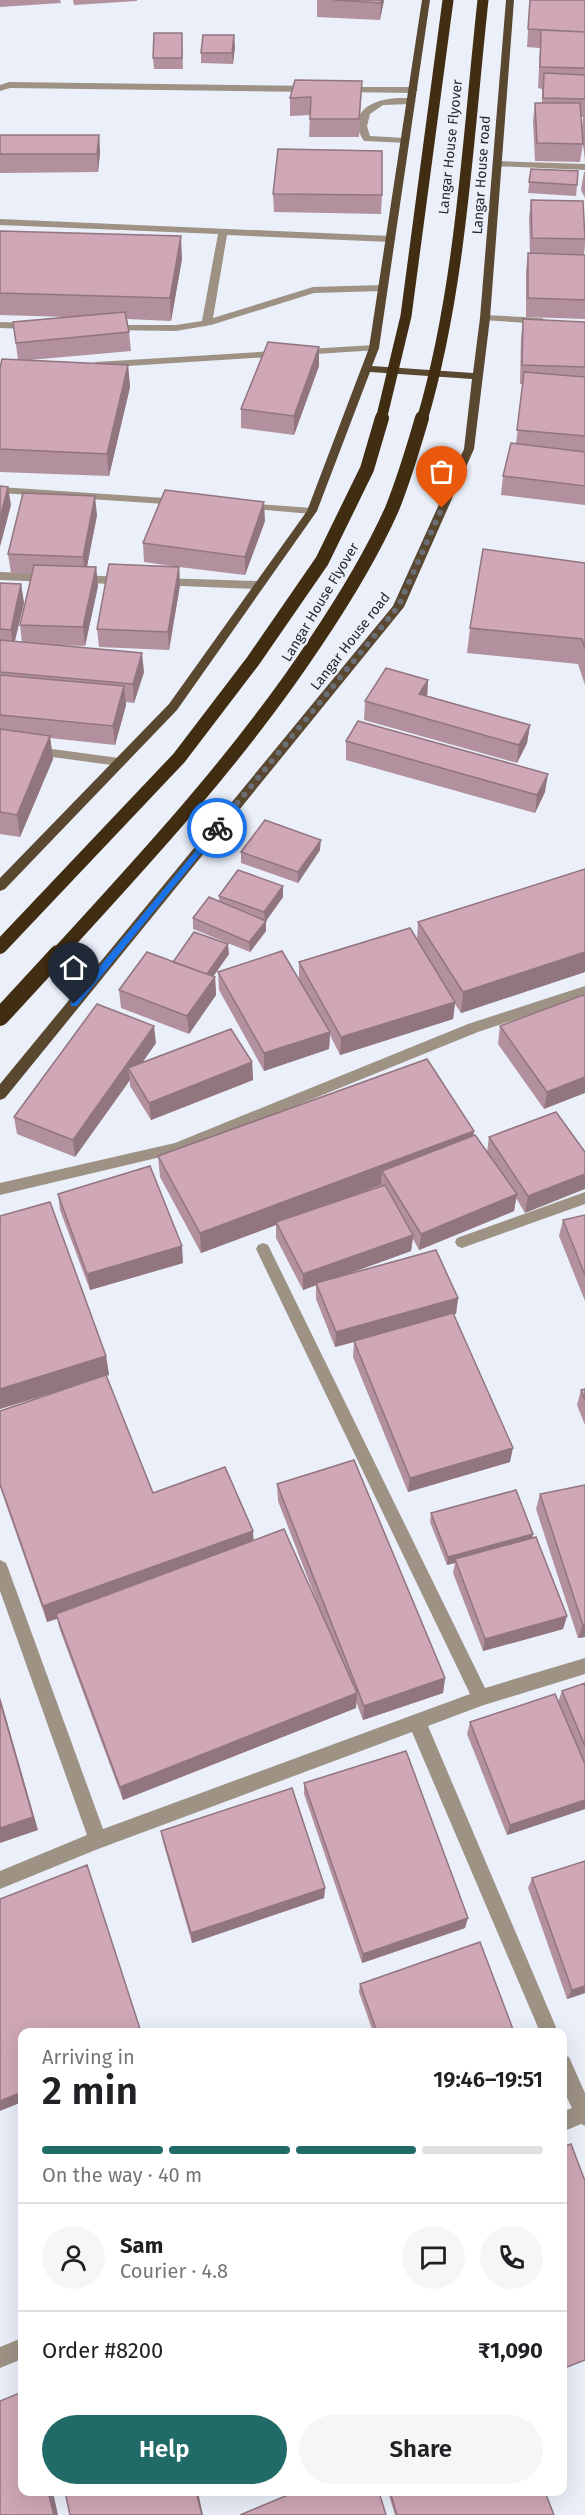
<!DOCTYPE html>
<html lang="en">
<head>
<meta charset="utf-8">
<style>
	:root { --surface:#fff; --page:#f6f6f6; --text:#202124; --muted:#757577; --line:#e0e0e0; --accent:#206b68 }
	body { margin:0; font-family:"Fira Sans",sans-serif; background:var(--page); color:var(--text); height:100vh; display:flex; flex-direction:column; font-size:22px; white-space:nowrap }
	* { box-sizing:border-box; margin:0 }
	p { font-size:20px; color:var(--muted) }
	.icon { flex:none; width:33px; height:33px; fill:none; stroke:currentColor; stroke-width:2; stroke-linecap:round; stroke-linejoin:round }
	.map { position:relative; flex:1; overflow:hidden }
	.details { position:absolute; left:18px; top:2028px; width:549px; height:468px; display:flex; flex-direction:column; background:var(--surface); border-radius:12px; box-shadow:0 6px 24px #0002 }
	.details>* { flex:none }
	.pin { position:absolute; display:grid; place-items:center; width:51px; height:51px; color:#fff; margin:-62px -26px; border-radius:50% 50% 50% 0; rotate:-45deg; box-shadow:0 0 6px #0007 }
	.pin .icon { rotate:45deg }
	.courier { position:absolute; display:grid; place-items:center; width:60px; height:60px; margin:-30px; border:4px solid #1a73e8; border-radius:50%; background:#fff; color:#222; box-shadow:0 2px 8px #0007 }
	.overview em { font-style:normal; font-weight:600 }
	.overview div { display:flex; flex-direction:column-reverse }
	.overview { display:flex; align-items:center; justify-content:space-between; height:102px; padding:0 24px }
	h1 { font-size:39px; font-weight:600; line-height:45px }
	.bar { display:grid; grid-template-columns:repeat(4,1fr); gap:9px 6px; align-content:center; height:72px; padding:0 24px }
	.bar i { height:8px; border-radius:4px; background:var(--line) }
	.bar .on { background:var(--accent) }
	.bar p { grid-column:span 4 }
	.line { display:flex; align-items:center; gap:15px; padding:0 24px; border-top:2px solid var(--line) }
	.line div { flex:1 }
	.round { display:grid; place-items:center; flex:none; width:63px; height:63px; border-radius:32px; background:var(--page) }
	.cta { display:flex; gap:12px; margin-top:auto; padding:12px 24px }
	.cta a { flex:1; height:69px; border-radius:36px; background:var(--accent); color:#fff; font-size:24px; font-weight:600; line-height:69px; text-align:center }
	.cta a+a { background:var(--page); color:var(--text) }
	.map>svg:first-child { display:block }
</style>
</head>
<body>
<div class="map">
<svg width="585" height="2515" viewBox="0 0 585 2515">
	<rect width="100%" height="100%" fill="#eaeffa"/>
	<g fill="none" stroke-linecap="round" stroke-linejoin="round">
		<!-- lane -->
		<path fill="#9d9284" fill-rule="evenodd" d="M9,82L312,86L316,89L312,92L10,88L0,91V85Z
			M339,87H414L418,90L414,93L342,92L339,91Z
			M398,98H412L416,101L412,104L383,105L370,114L367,126L370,136L405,138L408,139V143L364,141C345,112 373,99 398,98Z
			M0,219L391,236L396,239L391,242L227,235L213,318L313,287L383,285L388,288L383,291L314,293L211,325L176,331L108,330L104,329V325H176L202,321L218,234L0,225Z
			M0,322L33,323L38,326L33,329L0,328Z"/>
		<!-- street -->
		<path fill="#9d9284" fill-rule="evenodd" d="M497,161L585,164V170L494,166V162Z
			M485,315L542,318L547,321L542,324L482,320L480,318Z
			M374,345L379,348L378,350L96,368L91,365L96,362Z
			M0,487L180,499L185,502L180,505L0,493Z
			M245,503L312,508L317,511L312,514L241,508L240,506Z
			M0,572L51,574L57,578L51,582L0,580Z
			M78,575L126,577L132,581L126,585L74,582L72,579Z
			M159,578L259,581L265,585L259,589L155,585V579Z
			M0,742L119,758L125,762L119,766L0,750Z
			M585,986V996L478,1032L182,1152L0,1195V1183L175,1143L468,1024Z
			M585,1192V1204L462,1248L457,1246L455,1242L457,1238Z
			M263,1243L268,1245L270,1249L485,1688L585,1658V1674L481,1706L428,1726L558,2032H540L412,1732L98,1849L0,1889V1871L87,1835L0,1591V1560L6,1563L8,1568L103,1829L470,1694L256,1249L258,1245Z
			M562,2055L569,2057L585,2093V2126L581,2124L562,2132V2112L572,2108L562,2088Z
			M22,2338V2359L0,2368V2347Z"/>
		<!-- primary -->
		<path fill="#59472f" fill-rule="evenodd" d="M422,0H430L379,348L372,366L473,373L480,318L506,0H514L490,318L474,449L404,607L5,1098L0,1100V1084L393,606L464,449L472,379L370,372L317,511L177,710L5,889L0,891V878L169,704L307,511L369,348Z"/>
		<!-- highway-bridge-far2 -->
		<path stroke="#412d11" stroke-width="11" d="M381,420L406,316L448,0
			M422,420C461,289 468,136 483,0"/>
		<!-- highway-bridge-far1 -->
		<path stroke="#412d11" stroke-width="14" d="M0,947L179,758L253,661L322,561L367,469L382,418
			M57,955C148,856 240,756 315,643C344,600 371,556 392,509C404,479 413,449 422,418"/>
		<!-- highway-bridge -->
		<path stroke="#412d11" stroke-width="18" d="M0,1017L58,954"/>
	</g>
	<!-- wall -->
	<path fill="#b2909d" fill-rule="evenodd" d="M0,0H60L61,3L0,7Z
		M73,0H137V1L74,5Z
		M317,0H384L380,20L317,17Z
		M530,0H585V161L583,144L580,162L535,161L533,121L535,103H542V89L538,88L540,48L527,47ZM581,117H583L582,128Z
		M182,33L183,69H154L153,58Z
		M235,46L233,64L201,63V53Z
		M362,81L359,137H309L310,115L290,116V98Z
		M0,135H99L100,153L98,172L0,173Z
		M531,169L577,185L576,196L528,193Z
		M584,172H585V198L581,190Z
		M273,194L382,195L381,214L274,212Z
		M531,200L585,231V244L584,255H585V319L526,317V271L528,253H530L529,218Z
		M0,231L182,259L171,321L127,319L129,332L131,351L30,360L128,365L130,387L109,476L0,472V368L18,360L13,322L65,317L0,315Z
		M523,319L585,322V505L501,495L503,476L516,444L523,384H520L521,338Z
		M319,347V366L294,435L241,428V409Z
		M97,515L87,567H96L98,586L85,646L53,645L144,672L134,703L126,702V705L115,745L50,738L53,759L20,837L0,834V583L21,584L24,603L15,641L22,642L20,625L32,574L11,573L8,554Z
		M265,521L245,575L179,567L180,585L169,650L99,647L97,629L178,567L144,562L143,543Z
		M585,563V685L578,664L467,653L470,628Z
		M428,680L427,696L530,725L527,743L517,763L364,720L365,701Z
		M346,741L545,792L535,813L346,760Z
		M320,850L298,883L241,863V852Z
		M585,869V972L461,1013L455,1004L453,1019L340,1055L330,1035L329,1049L264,1071L219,990L218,972L299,980V962L417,940L418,922Z
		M219,896L283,897L266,921V931L250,952L193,929V918L219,901Z
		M229,954L213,977H215L216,995L189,1034L121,1008L119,990L173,962Z
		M585,997L544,1109L498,1044L500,1026Z
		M156,1043L141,1064L252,1062L253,1080L151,1120L130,1086V1080L75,1157L17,1134L14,1117Z
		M556,1112L525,1213L516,1198L514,1211L419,1250L413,1239L411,1251L340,1277L458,1298L456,1314H453L510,1462L408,1492L353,1357L354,1342L335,1347L316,1299V1285L303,1290L276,1238V1225L201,1253L160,1177L158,1156L474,1131L473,1136L487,1152L489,1137ZM381,1185V1186L354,1195Z
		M58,1194L183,1263L90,1290L60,1210Z
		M50,1202L106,1356L109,1375L106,1376L153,1493L225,1467L253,1531V1541L284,1529L322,1615L278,1501L277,1484L354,1460L445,1678L443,1693L363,1720L356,1702V1708L123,1800L60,1630L57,1619L47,1622L0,1487V1411L99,1378L0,1409V1216Z
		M585,1215V1301L559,1236L563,1220Z
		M585,1389V1425L577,1405L581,1390Z
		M585,1485V1637L578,1638L536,1509L540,1494Z
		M431,1513L533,1534L532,1538L567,1616L563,1629L483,1651L453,1573L455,1563L447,1565L430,1522Z
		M585,1683V1809L507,1835L467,1734L470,1722L558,1702L562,1691Z
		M304,1783L465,1928L362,1963L304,1794Z
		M161,1831L325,1888L324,1898L192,1943L163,1842Z
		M532,1878L585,1993L567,1999L528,1888Z
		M360,1984L514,2032H373L359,1992Z
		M388,2492H545L554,2515H395Z"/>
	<!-- shaded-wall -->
	<path fill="#91757f" d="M381,0H384L380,20L381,3Z
		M234,35L235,46L233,64L232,53Z
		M99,135L100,153L98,172L97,154Z
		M181,236L182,259L171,321L170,298Z
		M319,347V366L294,435V416Z
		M128,365L130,387L109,476L107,454Z
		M8,487L11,505L0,547V518Z
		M95,496L97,515L85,576L83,557Z
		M264,502L265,521L245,575V557Z
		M96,567L98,586L85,646L83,627Z
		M179,567L180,585L169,650L168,632Z
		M21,584L24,603L13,648L11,630Z
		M142,653L144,672L134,703L133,684Z
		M428,680L427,699L419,694Z
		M124,686L126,705L115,745L113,726Z
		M530,725L527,743L517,763L519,745Z
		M50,736L53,759L20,837L17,815Z
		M548,774L545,792L535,813L537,795Z
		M321,840L320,850L298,883V872Z
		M283,886V897L266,921V931L250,952L249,942L265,922L264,912Z
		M228,944L229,954L207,985V975Z
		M585,952V972L461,1013L463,992Z
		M215,977L216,995L189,1034L187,1016Z
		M455,1002L453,1019L340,1055L341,1037Z
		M154,1026L156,1043L133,1076L128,1068L130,1080L75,1157L73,1140Z
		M330,1032L329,1049L264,1071V1053Z
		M252,1062L253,1080L151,1120L149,1103Z
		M585,1077V1093L544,1109L547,1092Z
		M474,1131L471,1151L382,1171L381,1185L277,1224L276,1222V1225L201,1253L200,1233Z
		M585,1174V1189L525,1213L528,1196Z
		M517,1194L514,1211L419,1250L421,1234Z
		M413,1235L411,1251L303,1290V1274Z
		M182,1246L183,1263L90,1290L87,1274Z
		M458,1298L456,1314L335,1347L336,1332Z
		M106,1356L109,1375L0,1409V1389Z
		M513,1448L510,1462L408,1492L410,1478Z
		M253,1531L254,1548L47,1622L43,1606Z
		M533,1534L531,1542L455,1559V1563L447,1565L448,1557Z
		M567,1616L563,1629L483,1651L485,1639Z
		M583,1625H585V1637L578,1638Z
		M445,1678L443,1693L363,1720L364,1706Z
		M357,1693L356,1708L123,1800L120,1787Z
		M0,1697L38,1830L0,1843Z
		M585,1800V1809L507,1835L510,1825Z
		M325,1888L324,1898L192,1943L191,1933Z
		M468,1918L465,1928L362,1963L363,1954Z
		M585,1986V1993L567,1999L572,1990Z
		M22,2092V2102L0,2111V2101Z
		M48,2492H53L58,2515H54Z
		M196,2492H198L203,2515H202Z"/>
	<!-- building -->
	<path fill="#cfa7b6" stroke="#91757f" stroke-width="1.5" d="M334,0H381V3Z
		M530,0H585V32L528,29Z
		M541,30L585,32V68L540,67Z
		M154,33H182V58H153Z
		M203,35H234L232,53H201Z
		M544,73L585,75V99L543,98Z
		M295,80L362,81L359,119H310L311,97L290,98Z
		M535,103H580L583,144L537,143Z
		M0,135H99L97,154H0Z
		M278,149L382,151V195L273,194Z
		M531,169L578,171L577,185L529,182Z
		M531,200L583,201L585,239L532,238Z
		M0,231L181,236L170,298L0,293Z
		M528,253L585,255V300L528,298Z
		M125,312L129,332L16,343L13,322Z
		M523,319L585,322V367L522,365Z
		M268,342L319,347L294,416L241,409Z
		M2,359L128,365L107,454L0,449V368Z
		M524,372L585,377V436L517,430Z
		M511,443L585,452V486L503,476Z
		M0,486L8,487L0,518Z
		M165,490L264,502L245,557L143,543Z
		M23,493L95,496L83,557L8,554Z
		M483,549L585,563V649L582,639L470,628Z
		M109,564L179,567L168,632L97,629Z
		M34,565L96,567L83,627L20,625Z
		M0,583L21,584L11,630L0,629Z
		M0,640L142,653L133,684L0,672Z
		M386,668L428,680L419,694L530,725L519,745L365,701Z
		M0,675L124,686L113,726L0,715Z
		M358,721L548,774L537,795L346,741Z
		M0,729L50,736L17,815L0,812Z
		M265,820L321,840L298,872L241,852Z
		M585,869V952L463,992L418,922Z
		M238,870L283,886L264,912L219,896Z
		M209,897L266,921L249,942L193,918Z
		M410,928L455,1002L341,1037L299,962Z
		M194,932L228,944L207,974L173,962Z
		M282,951L330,1032L264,1053L218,972Z
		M147,952L215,977L187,1016L119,990Z
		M583,995L585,997V1077L547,1092L500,1026Z
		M97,1004L154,1026L73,1140L14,1117Z
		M231,1029L252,1062L149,1103L128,1068Z
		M427,1059L474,1131L200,1233L158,1156Z
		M556,1112L585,1152V1174L528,1196L489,1137Z
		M475,1135L517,1194L421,1234L382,1171Z
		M150,1166L182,1246L87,1274L58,1194Z
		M385,1185L413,1235L303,1274L276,1222Z
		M50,1202L106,1356L0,1389V1216Z
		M585,1215V1275L563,1220Z
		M436,1250L458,1298L336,1332L316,1283Z
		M453,1313L513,1448L410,1478L354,1341Z
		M106,1375L153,1493L225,1467L253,1531L43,1606L0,1484V1411Z
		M585,1389V1400L581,1390Z
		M354,1460L445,1678L364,1706L277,1484Z
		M585,1485V1625H583L540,1494Z
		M516,1490L533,1534L448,1557L431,1513Z
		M284,1529L357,1693L120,1787L56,1614Z
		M536,1537L567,1616L485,1639L455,1559Z
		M585,1683V1746L562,1691Z
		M555,1694L585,1764V1800L510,1825L470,1722Z
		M0,1701L33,1817L0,1828Z
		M406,1751L468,1918L363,1954L304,1783Z
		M292,1788L325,1888L191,1933L161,1831Z
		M585,1861V1986L572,1990L532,1878Z
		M87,1865L141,2032H22V2092L0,2101V1899Z
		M480,1942L514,2032H377L360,1984Z
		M571,2144L585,2181V2360L562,2369V2147Z
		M22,2392V2492H48L54,2515H0V2401Z
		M65,2492H196L202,2515H70Z
		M295,2492H379L386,2515H240Z
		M390,2492H545L554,2515H397Z"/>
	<!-- route -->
	<path fill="#1a73e8" d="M217,825L220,826V830L77,1006H71V1001Z"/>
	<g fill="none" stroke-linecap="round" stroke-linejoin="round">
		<!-- done -->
		<path stroke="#6b6e74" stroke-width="6" stroke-dasharray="0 10.8" d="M217,828L398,607L442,508"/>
	</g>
	<g text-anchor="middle" stroke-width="5" stroke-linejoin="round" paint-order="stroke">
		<!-- far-street labels -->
		<g font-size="14" fill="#26282c" stroke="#eaeffa">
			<text transform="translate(450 147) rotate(-84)" y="5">Langar House Flyover</text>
			<text transform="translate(481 175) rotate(-86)" y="5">Langar House road</text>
			<text transform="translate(320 602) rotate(-59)" y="5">Langar House Flyover</text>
			<text transform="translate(350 641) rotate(-52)" y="5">Langar House road</text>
		</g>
	</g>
</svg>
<div class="pin" style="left:442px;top:508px;background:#ea580c"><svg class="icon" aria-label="bag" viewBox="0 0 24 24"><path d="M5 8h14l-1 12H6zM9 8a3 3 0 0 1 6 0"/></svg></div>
<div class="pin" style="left:74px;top:1004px;background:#1f2937"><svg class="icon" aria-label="home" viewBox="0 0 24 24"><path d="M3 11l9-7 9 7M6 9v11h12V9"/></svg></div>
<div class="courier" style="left:217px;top:828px"><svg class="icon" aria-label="bike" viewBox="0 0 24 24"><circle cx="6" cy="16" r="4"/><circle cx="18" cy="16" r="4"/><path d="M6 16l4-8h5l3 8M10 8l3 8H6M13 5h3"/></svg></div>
<section class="details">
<div class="overview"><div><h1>2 min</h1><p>Arriving in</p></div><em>19:46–19:51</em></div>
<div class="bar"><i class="on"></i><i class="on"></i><i class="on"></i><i></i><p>On the way · 40 m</p></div>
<div class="line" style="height:108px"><a class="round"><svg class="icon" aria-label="person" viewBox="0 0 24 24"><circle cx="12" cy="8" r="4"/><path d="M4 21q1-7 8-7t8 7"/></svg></a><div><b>Sam</b><p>Courier · 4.8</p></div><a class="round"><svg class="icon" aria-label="chat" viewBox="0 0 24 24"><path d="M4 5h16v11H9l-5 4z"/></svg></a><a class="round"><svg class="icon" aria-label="phone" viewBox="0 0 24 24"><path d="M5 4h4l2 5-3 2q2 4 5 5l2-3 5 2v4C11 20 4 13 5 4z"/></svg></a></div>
<div class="line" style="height:78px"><div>Order #8200</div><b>₹1,090</b></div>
<div class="cta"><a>Help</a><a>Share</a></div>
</section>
</div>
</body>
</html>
